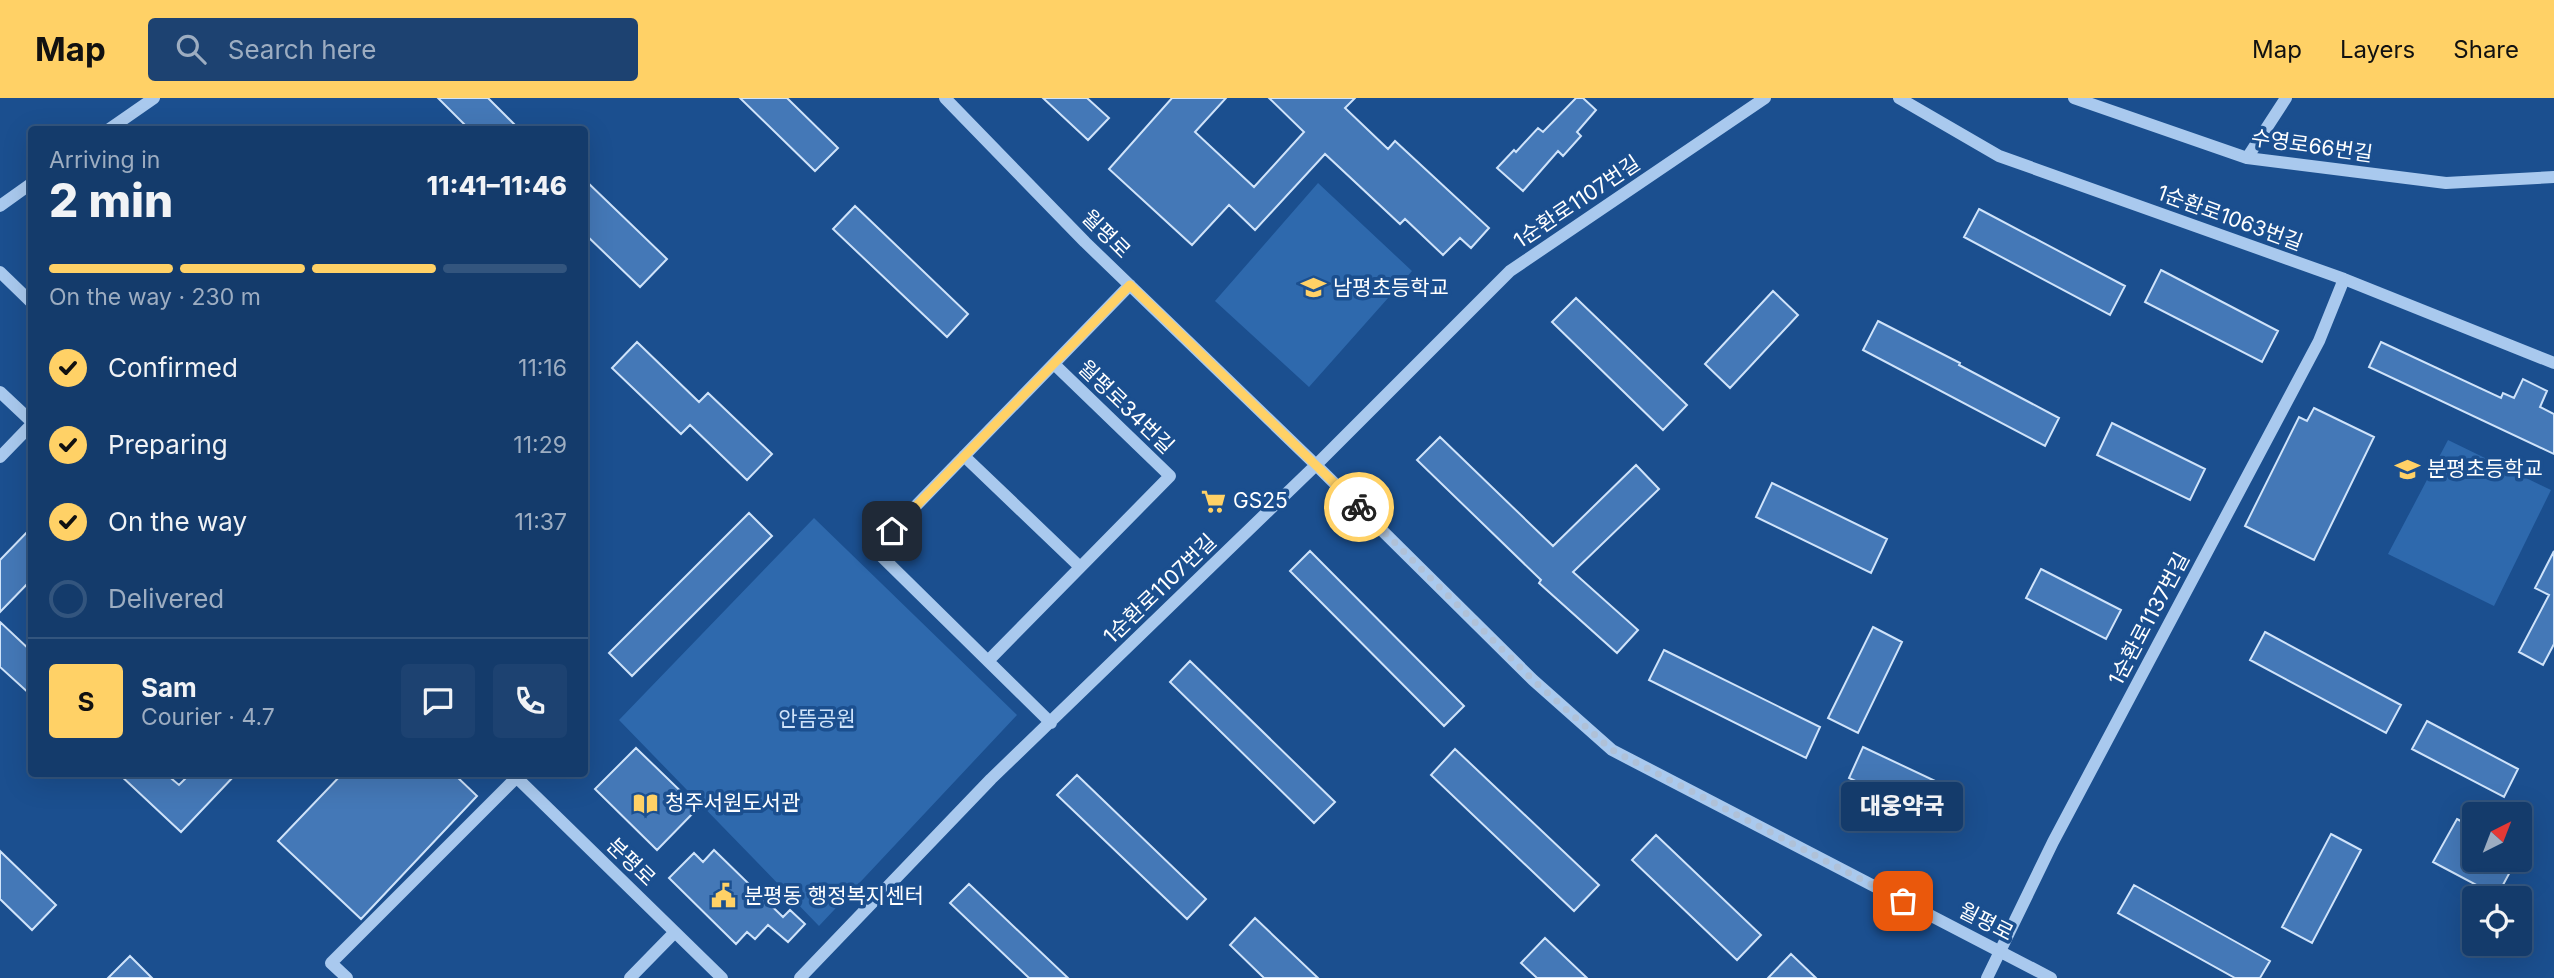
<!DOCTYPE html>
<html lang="en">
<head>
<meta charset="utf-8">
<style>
	:root { --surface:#143b6b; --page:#1d4271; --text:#f1f3f6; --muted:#9dadc1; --line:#33557e; --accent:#ffd166 }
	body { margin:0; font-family:Inter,"Noto Sans KR",sans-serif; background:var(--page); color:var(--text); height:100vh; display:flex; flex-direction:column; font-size:26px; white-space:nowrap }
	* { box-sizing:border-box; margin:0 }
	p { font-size:23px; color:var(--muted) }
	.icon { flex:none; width:38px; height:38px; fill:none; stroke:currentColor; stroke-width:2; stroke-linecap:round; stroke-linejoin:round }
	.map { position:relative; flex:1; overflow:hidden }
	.side { position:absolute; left:28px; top:28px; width:560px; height:651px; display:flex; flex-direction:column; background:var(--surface); border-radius:7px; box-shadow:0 7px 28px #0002,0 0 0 2px var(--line) }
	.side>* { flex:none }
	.needle { width:46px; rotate:42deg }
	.buttons { position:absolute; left:2462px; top:704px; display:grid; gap:14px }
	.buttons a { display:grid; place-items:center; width:70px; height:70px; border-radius:7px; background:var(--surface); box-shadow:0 7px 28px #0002,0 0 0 2px var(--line); font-size:35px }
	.pin { position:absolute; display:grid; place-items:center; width:60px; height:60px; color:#fff; margin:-30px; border-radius:14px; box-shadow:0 4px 10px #0006 }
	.courier { position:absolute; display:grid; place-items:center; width:70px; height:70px; margin:-35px; border:5px solid #ffd166; border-radius:50%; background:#fff; color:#222; box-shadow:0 2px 9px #0007 }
	.bubble { position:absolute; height:49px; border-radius:7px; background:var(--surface); box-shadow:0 7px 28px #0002,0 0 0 2px var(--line); font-size:23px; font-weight:800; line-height:49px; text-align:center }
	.head em { font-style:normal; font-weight:800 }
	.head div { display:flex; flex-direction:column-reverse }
	.head { display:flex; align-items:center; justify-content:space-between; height:119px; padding:0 21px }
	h1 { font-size:46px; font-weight:800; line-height:52px }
	.bar { display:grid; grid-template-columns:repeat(4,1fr); gap:10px 7px; align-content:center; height:84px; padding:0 21px }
	.bar i { height:9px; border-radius:5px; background:var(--line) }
	.bar .on { background:var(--accent) }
	.bar p { grid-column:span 4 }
	.line { display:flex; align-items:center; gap:18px; padding:0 21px; border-top:2px solid var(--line) }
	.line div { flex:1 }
	.round { display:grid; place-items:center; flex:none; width:74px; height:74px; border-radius:7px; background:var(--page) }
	ol { padding:0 21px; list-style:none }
	li { display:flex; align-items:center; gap:21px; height:77px }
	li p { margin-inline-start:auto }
	li .icon { padding:7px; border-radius:50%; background:var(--accent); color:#111; stroke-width:4 }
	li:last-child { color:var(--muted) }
	li i { width:38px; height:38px; border:4px solid var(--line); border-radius:50% }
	header { display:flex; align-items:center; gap:42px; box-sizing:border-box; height:98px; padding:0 35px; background:var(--accent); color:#111 }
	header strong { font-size:33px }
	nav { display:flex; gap:38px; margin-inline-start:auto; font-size:24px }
	.search { width:490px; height:63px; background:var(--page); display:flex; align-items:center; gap:18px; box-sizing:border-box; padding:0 24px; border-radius:7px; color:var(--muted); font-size:26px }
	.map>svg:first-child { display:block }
</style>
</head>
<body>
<header>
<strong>Map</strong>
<div class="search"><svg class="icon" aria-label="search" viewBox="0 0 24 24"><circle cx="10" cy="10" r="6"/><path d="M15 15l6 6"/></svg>Search here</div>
<nav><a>Map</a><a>Layers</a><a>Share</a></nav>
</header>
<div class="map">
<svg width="2554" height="880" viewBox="0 0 2554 880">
	<rect width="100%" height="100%" fill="#1b4f8f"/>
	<!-- green -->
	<path fill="#2e69ad" d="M1318,85L1412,173L1309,289L1215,203Z
		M2448,342L2551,392L2494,508L2388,456Z
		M814,420L1017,617L819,828L619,622Z"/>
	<!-- building -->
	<path fill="#4478b7" stroke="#cfe3fa" stroke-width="2" d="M438,0H488L520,32H470Z
		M740,0H787L838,50L815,73Z
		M1043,0H1087L1109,20L1088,42Z
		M1172,0H1226L1195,34L1254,89L1304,34L1269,0H1355L1345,10L1388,51L1395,43L1489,130L1471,150L1460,140L1443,157L1405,121L1400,126L1325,56L1255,132L1229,107L1192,147L1109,71Z
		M1576,0H1583L1596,12L1577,34L1581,38L1563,58L1558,53L1523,93L1497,70L1514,52L1516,54L1538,30L1543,34Z
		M584,81L667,161L640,189L584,135Z
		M855,108L968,216L947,239L833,131Z
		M1979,111L2125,188L2110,217L1964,139Z
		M2161,172L2278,233L2262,264L2145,204Z
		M1773,193L1798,217L1730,290L1705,266Z
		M1576,200L1687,307L1663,332L1552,224Z
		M1878,223L1960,265L1959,267L2059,320L2045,348L1863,252Z
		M637,244L699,304L708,295L772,356L747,382L690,327L681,336L612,270Z
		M2381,244L2501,300L2503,295L2514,300L2523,281L2547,293L2540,309L2554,316V356L2369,269Z
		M2314,310L2374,339L2314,462L2245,428L2299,319L2307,323Z
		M2112,325L2205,371L2190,402L2097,357Z
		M1440,339L1553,448L1636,367L1659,391L1573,474L1638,532L1617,555L1539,485L1541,482L1417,362Z
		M1772,385L1887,441L1871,475L1756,419Z
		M749,415L772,438L632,578L609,555Z
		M32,429V481L0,514V462Z
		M1310,453L1464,608L1444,628L1290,473Z
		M2554,453V546L2543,567L2519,554L2549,497L2535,490Z
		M2041,471L2121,512L2106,541L2026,500Z
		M0,524L32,554V598L0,569Z
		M1873,529L1902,544L1858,635L1828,620Z
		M2265,534L2401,607L2386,635L2250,562Z
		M1664,552L1820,629L1806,660L1649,582Z
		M1190,563L1335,704L1314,725L1170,584Z
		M2427,623L2518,671L2504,699L2412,651Z
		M1863,649L1948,689L1934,720L1849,680Z
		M636,650L698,710L657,752L595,691Z
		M1455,651L1599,787L1574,813L1431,677Z
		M119,676H166L179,687L190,676H236L181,734Z
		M342,676H454L477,698L361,821L278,743Z
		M1077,677L1206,801L1187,821L1057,697Z
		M2457,721L2474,730V761H2517L2497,798L2433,764Z
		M2331,736L2361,752L2312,845L2282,829Z
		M1656,737L1761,837L1737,862L1632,762Z
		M714,752L783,819L790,812L805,826L788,844L768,827L755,841L747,834L736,846L669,780L694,755L703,764Z
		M0,753L56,807L32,832L0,801Z
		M969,786L1068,880H1029L950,805Z
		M2134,787L2270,863L2260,880H2235L2118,815Z
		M1255,820L1318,880H1264L1230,847Z
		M1545,840L1587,880H1537L1521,865Z
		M1791,856L1816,880H1768Z
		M130,858L152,880H108Z"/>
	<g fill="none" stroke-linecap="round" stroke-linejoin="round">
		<!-- minor -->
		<path stroke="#a9c9ee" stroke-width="12" d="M945,0L1085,144L1316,367L1533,582L1612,652L2051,880
			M1899,0L1999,58L2344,181L2554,265
			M2074,0L2247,60L2446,85L2554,79
			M108,32L154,0
			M2247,60L2286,0
			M0,108L32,85
			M0,174L32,205
			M0,294L32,324
			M964,358L1080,469
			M0,359L32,326
			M988,563L1170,378L1054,266
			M1051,625L874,451L1130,187
			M513,676L722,880
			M347,880L331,865L517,679
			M630,880L675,834
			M800,880L991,681L1316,367L1510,173L1765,0
			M1987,880L2053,744L2319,243L2344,181"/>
	</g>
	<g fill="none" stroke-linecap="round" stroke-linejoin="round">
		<!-- done -->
		<path stroke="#afc1d8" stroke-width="7" stroke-dasharray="0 12.6" d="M1359,409L1533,582L1612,652L1903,803"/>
		<!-- route -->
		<path stroke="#ffd166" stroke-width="9" d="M892,433L1130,187L1359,409"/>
	</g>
	<!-- icons -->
	<defs>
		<symbol id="school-bare" viewBox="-9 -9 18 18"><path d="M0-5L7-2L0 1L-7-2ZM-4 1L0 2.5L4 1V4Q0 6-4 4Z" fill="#ffd166" stroke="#1b4f8f" stroke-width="2.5" paint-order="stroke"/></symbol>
		<symbol id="supermarket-bare" viewBox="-9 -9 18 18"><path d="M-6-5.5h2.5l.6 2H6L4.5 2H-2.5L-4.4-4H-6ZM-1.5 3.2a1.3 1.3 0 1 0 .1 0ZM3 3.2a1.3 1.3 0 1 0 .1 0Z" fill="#ffd166" stroke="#1b4f8f" stroke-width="2.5" paint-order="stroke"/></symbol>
		<symbol id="library-bare" viewBox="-9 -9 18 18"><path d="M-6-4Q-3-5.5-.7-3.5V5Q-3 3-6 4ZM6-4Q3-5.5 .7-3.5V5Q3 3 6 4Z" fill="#ffd166" stroke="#1b4f8f" stroke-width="2.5" paint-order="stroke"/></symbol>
		<symbol id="civic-bare" viewBox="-9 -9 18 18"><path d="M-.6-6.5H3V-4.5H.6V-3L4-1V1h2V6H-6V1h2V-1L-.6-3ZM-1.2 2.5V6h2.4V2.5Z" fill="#ffd166" stroke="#1b4f8f" stroke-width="2.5" paint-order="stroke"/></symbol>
	</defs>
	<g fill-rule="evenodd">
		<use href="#school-bare" x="1296" y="172" width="35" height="35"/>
		<use href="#school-bare" x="2390" y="354" width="35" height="35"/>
		<use href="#supermarket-bare" x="1196" y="386" width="35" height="35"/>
		<use href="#library-bare" x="628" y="688" width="35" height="35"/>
		<use href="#civic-bare" x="706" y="780" width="35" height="35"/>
	</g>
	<g text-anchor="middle" stroke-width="7" stroke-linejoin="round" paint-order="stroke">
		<!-- street labels -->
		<g font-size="21" fill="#fff" stroke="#1b4f8f">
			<text transform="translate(2312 48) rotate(8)" y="7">수영로66번길</text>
			<text transform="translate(1577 104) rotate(-34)" y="7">1순환로1107번길</text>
			<text transform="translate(2230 120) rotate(20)" y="7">1순환로1063번길</text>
			<text transform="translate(1106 136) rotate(45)" y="7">월평로</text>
			<text transform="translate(1126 309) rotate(44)" y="7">월평로34번길</text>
			<text transform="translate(1160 491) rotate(-44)" y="7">1순환로1107번길</text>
			<text transform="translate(2149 521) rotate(-62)" y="7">1순환로1137번길</text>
			<text transform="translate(631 764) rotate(44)" y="7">분평로</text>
			<text transform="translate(1986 824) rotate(27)" y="7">월평로</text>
		</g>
		<!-- poi labels -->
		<g font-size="21" fill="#fff" stroke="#1b4f8f" text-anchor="start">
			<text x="1333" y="197">남평초등학교</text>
			<text x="2427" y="378">분평초등학교</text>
			<text x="1233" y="410">GS25</text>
			<text x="665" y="712">청주서원도서관</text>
			<text x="744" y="805">분평동 행정복지센터</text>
		</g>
		<!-- park labels -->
		<g font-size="21" fill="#cfe3fa" stroke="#1b4f8f">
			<text x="817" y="628">안뜸공원</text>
		</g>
	</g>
</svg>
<div class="buttons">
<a><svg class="needle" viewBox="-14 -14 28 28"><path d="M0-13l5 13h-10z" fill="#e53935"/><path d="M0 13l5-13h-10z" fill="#9dadc1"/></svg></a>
<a><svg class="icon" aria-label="locate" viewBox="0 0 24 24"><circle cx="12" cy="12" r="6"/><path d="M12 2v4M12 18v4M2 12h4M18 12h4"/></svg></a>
</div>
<div class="pin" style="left:1903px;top:803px;background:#ea580c"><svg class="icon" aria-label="bag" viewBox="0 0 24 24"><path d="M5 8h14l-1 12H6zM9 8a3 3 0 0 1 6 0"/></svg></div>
<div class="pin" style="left:892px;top:433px;background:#1f2937"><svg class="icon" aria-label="home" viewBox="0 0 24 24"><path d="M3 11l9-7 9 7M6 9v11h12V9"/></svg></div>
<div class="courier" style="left:1359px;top:409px"><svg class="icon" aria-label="bike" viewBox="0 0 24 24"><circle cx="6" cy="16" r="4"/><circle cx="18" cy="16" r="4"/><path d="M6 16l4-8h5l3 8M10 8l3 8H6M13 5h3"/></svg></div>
<div class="bubble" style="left:1841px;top:684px;width:122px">대웅약국</div>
<section class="side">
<div class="head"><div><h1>2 min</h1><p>Arriving in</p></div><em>11:41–11:46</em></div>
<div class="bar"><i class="on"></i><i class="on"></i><i class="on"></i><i></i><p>On the way · 230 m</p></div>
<ol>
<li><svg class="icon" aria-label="check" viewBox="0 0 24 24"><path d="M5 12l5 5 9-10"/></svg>Confirmed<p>11:16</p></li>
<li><svg class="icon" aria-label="check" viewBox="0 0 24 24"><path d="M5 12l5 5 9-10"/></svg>Preparing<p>11:29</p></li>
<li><svg class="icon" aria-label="check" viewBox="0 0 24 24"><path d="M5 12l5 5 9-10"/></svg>On the way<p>11:37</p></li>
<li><i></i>Delivered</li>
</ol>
<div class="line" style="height:126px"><b class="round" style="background:var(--accent);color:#111">S</b><div><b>Sam</b><p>Courier · 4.7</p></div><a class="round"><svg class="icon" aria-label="chat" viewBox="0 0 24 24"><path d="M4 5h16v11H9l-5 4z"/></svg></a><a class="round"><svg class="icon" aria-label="phone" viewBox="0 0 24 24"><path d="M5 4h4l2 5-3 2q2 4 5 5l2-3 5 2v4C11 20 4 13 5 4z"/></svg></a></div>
</section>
</div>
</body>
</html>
